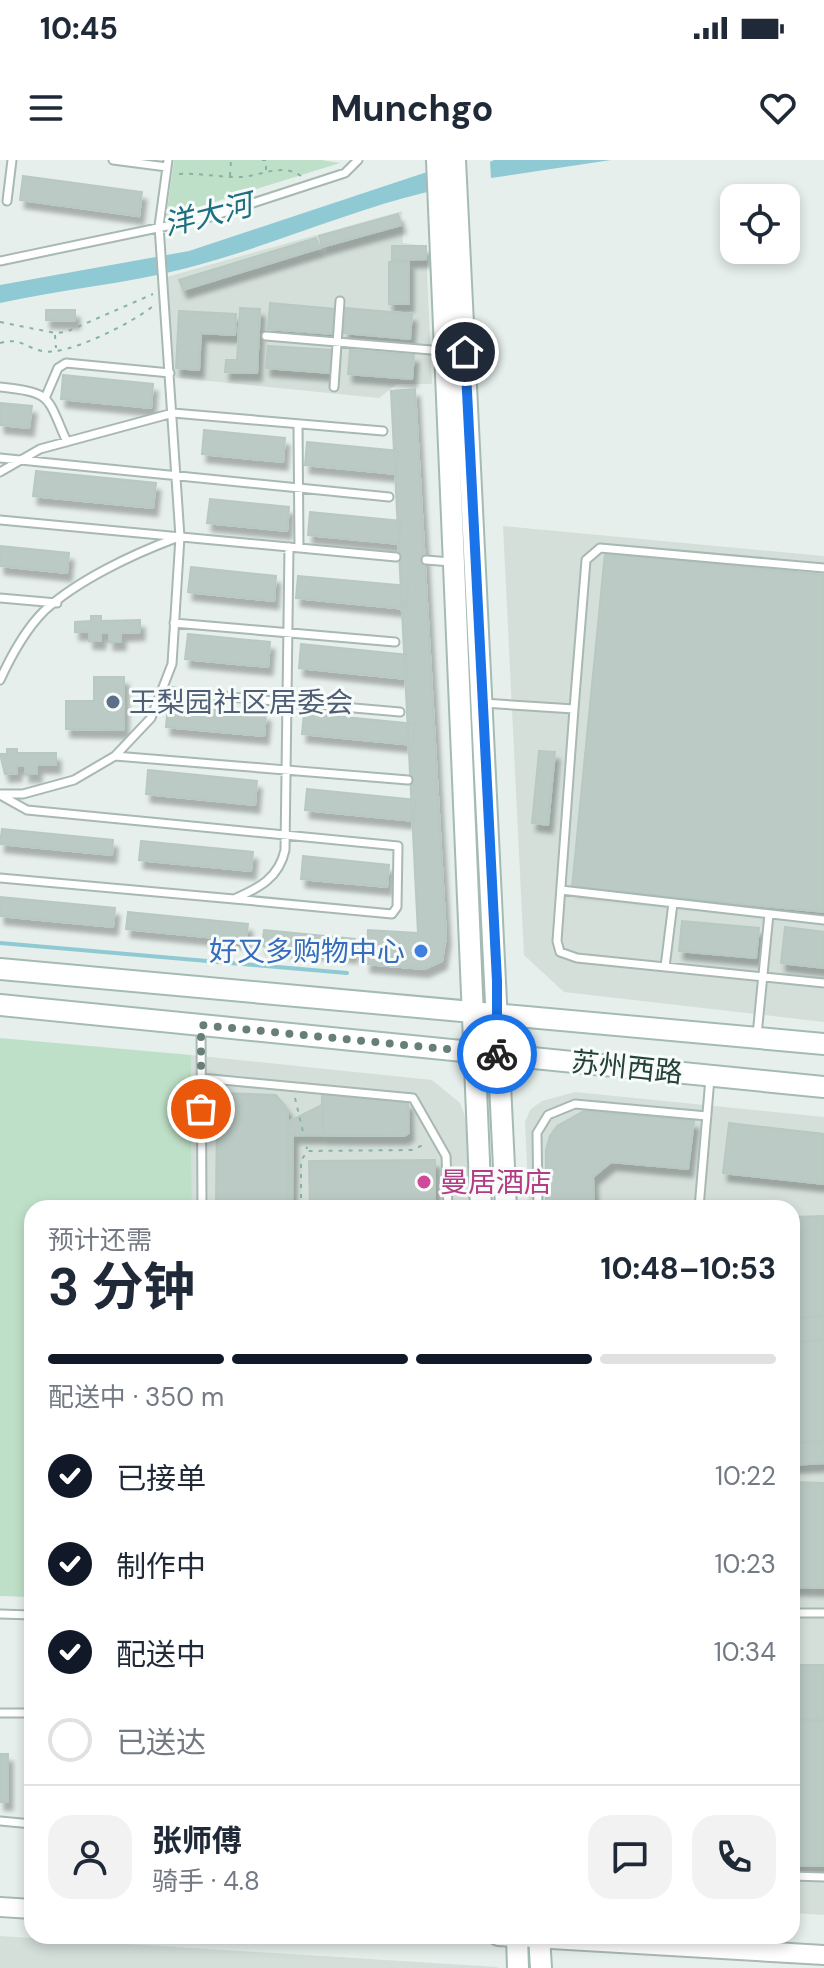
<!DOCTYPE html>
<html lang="zh">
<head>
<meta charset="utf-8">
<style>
	:root { --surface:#fff; --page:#f2f2f3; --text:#1f2937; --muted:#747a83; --line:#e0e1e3; --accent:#111827 }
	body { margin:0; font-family:"DM Sans","Noto Sans SC",sans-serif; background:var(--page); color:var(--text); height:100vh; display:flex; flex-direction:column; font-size:30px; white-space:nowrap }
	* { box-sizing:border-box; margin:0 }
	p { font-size:26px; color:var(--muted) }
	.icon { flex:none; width:44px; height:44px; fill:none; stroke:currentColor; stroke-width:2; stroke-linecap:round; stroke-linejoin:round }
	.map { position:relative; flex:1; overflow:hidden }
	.sheet { position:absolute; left:24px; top:1040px; width:776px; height:744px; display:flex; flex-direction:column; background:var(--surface); border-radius:24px; box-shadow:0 4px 12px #0003 }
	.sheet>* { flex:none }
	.controls { position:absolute; left:720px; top:24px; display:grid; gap:16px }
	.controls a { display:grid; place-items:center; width:80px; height:80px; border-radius:16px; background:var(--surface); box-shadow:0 4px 12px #0003; font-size:40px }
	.pin { position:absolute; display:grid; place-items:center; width:68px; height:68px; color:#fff; margin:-34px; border:4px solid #fff; border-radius:50%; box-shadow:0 2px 8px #0007 }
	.courier { position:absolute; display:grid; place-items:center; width:80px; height:80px; margin:-40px; border:6px solid #1a73e8; border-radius:50%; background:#fff; color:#222; box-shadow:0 2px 10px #0007 }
	.headline em { font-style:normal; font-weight:700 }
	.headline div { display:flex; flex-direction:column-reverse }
	.headline { display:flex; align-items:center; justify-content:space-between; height:136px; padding:0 24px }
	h1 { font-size:52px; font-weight:700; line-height:60px }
	.bar { display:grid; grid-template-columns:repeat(4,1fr); gap:12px 8px; align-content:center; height:96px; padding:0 24px }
	.bar i { height:10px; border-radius:6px; background:var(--line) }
	.bar .active { background:var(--accent) }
	.bar p { grid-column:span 4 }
	.line { display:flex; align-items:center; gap:20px; padding:0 24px; border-top:2px solid var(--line) }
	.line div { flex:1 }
	.round { display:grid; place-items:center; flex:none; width:84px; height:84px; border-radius:24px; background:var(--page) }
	ol { padding:0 24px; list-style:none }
	li { display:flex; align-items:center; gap:24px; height:88px }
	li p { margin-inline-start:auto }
	li .icon { padding:8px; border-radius:50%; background:var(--accent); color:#fff; stroke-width:4 }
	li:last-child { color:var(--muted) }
	li i { width:44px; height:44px; border:4px solid var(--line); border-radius:50% }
	.status { display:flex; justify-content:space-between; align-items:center; height:56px; padding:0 40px; background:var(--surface); direction:ltr }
	.status svg { height:22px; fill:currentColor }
	header { display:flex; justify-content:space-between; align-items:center; height:104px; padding:0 24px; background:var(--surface); font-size:36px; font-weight:700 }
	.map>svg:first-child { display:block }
</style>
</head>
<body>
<div class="status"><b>10:45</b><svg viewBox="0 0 49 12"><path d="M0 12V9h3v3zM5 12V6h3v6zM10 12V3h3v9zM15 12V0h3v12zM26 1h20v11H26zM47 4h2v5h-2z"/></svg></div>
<header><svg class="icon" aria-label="menu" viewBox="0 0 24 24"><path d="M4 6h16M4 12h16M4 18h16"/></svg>Munchgo<svg class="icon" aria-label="heart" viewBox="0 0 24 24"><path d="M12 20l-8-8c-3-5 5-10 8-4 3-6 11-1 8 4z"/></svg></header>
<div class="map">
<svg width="824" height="1808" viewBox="0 0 824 1808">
	<defs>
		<filter id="shadow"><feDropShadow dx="4.5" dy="8" stdDeviation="2" flood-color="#0004"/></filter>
	</defs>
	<rect width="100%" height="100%" fill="#e6efeb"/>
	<!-- built -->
	<path fill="#d4dfda" d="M402,51L403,83L426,86L432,224H397L379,238L170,217L164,138L169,130L163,118Z
		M503,366L824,396V862L564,832L524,795Z
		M191,895L432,920L460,943L468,964L471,1048H192Z
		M575,932L824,957V1755L792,1753V1048H529L525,962L530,950L542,941Z
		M0,1776L497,1807L498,1808H0Z"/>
	<!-- green -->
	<path fill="#bfe0c8" d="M174,0H321L340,3L166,57Z
		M0,878L191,895L192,1048H32V1436L29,1437L0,1436Z"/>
	<!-- water -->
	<path fill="#8ec9d4" d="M494,0H611L491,18L490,2Z
		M427,12V32C345,52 268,87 187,108C126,124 62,129 0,143V125L189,91Z"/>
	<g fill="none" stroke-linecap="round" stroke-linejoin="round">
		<!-- stream -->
		<path stroke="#8ec9d4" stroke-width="4" d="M0,783L347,813"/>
	</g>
	<!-- building -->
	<path fill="#bbcac4" stroke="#b8c9c2" stroke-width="2" filter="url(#shadow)" d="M23,16L142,32L139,56L20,40Z
		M398,54L401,65L322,87L319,76Z
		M316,78L320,88L183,130L179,120Z
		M392,86H426V99L392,100Z
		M389,102H409V144H389Z
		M270,143L335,149L333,174L268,169Z
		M240,148L260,149L257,213L225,212L226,200H237Z
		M346,148L412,154L410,179L344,173Z
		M46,150H75V161L46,160Z
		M179,151L236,154L235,175L201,173L199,210L176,208Z
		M268,186L333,190L331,213L266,208Z
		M350,190L414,195L412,219L348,214Z
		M63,215L153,224L151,248L61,239Z
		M415,229L446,777L442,801L424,809L366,804L368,770L418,773L391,231Z
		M0,243L32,246L29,268L0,265Z
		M204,270L285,278L283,302L202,294Z
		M307,282L399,291L396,314L305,305Z
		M36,311L156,323L153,348L33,336Z
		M210,339L289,347L287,371L207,363Z
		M310,352L401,361L399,384L308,375Z
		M0,386L69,393L67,413L0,406Z
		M605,393L824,415V752L572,727Z
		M191,407L276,416L274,441L188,432Z
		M298,416L408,426L405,449L296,438Z
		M91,456H101V461L140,460V472L121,473V482H109V473H101V481H89V472H75V462L91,461Z
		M188,474L270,482L268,507L185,499Z
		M301,484L408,495L406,519L299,508Z
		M94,517H124V570L66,569V541H94Z
		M168,544L266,554L264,576L166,567Z
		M304,553L415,564L413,585L302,574Z
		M7,589H17V593H56V605H37V614H25V606H17V613L5,614L0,594H7Z
		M539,591L555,592L548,665L532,663Z
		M148,610L257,621L255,645L146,634Z
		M307,629L416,640L414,661L305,650Z
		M2,669L113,680L112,695L0,684Z
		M141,681L253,692L251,711L139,700Z
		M303,696L389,705L387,727L301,719Z
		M0,737L115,748L113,767L0,756Z
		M128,752L248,764L246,781L126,769Z
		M682,761L759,768L756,798L679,791Z
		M785,767L824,772V808L781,803Z
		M264,770L355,779L353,795L262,786Z
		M223,933L276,935L288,950V962L322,945V934L408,942L409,973L404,976L293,975L292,1047L216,1046L217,940Z
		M223,933L276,935L288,950V1047L216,1046L217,940Z
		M322,934L408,942L409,973L404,976H323Z
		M584,951L694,961L688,1009L611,1002L593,1017L594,1047L546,1048V990L550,976L557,966Z
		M729,963L824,974V1024L723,1013Z
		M435,1000V1044L310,1046L309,1001Z
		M824,1056V1156L792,1158V1057Z
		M824,1156V1180L792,1182V1158Z
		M824,1180V1281L792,1283V1182Z
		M824,1281V1303L792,1305V1283Z
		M792,1322L824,1323V1428L792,1427Z
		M792,1505H824V1560L792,1559Z
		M792,1560L824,1561V1706L792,1705Z
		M0,1594H8V1642H0Z"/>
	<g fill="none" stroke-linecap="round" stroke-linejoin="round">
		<defs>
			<path id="service" d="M113,0L167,7
				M7,41L12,0
				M0,101L210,57L345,13L358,0
				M266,176L443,191
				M0,227C53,233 46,235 67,282
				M334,227L340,141
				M46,236L58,208L66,203L170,213
				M298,264L299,388
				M0,298L389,337
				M0,312L40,289L173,253L383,271
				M0,360L396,397
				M426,400L451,402
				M0,438L57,443
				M174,463L395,482
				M0,520C11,496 25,470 44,451C78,420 133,394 176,378
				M161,531L400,552
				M483,543L574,549L557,781L560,792L577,798L824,823
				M574,549L586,400L600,388L824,408
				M115,596L408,620
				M0,634H23L74,620L115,596L151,558L172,504L180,377L159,66L168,0
				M2,636L27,650L398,686L397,747L392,754L234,739
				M0,718L234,739C259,728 279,718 285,690L289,387
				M561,730L824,760
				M665,807L673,743
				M201,867L202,1048
				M757,875L769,754
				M201,918L413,938L446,996L448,1048
				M538,1048L537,973L548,955L575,944L707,956
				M699,1048L710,918
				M792,1453H824
				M0,1454L32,1455
				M0,1553H31
				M0,1661L32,1664
				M30,1664V1455
				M792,1716L824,1717"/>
			<path id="tertiary" d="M0,1747L32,1749
				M498,1776L824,1795"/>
			<path id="secondary" d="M437,0L481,1048
				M455,0L506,1048
				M0,809L824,884
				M0,845L824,927
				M517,1776L518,1808
				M539,1776L541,1808"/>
		</defs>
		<!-- service casing -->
		<use href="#service" stroke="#a8b8b2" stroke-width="11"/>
		<!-- tertiary casing -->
		<use href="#tertiary" stroke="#a8b8b2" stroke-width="22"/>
		<!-- secondary casing -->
		<use href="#secondary" stroke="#a4bbb3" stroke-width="24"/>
		<!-- path -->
		<path stroke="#86b3a5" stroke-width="2" stroke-dasharray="4 6" stroke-linecap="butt" d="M262,0H266V11
			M179,14C200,13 217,17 238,17C260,17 281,2 301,16
			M230,16L231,0
			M0,162L55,173L66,172L153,134
			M55,175L56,188
			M0,183C20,177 24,187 42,191C66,197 134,162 153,146
			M295,938L307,989
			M301,1048V1000L308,991L412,990L425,984"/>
		<!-- service -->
		<use href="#service" stroke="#fff" stroke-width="7"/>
		<!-- tertiary -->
		<use href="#tertiary" stroke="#fff" stroke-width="18"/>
		<!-- secondary -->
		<use href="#secondary" stroke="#fff" stroke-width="20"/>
	</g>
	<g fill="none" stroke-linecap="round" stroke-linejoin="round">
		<!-- done -->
		<path stroke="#687f78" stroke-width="8" stroke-dasharray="0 14.4" d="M201,949V865L497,894"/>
		<!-- route -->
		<path stroke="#1a73e8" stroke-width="10" d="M465,192L497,821V894"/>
	</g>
	<!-- markers -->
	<circle fill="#5c6f8a" stroke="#f7fbf9" stroke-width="3" cx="113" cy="542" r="8"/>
	<circle fill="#3f7fe0" stroke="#f7fbf9" stroke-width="3" cx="421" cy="791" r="8"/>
	<circle fill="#d1479c" stroke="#f7fbf9" stroke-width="3" cx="424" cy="1022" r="8"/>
	<g text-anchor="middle" stroke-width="6" stroke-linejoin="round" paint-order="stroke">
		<!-- service labels -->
		<g font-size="28" fill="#4e5e75" stroke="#f7fbf9" text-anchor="start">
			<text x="129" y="552">王梨园社区居委会</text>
		</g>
		<!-- shop labels -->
		<g font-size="28" fill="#366cbe" stroke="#f7fbf9" text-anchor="end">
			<text x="405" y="801">好又多购物中心</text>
		</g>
		<!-- street labels -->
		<g font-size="28" fill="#24423a" stroke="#f7fbf9">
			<text transform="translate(627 907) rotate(6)" y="10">苏州西路</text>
		</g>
		<!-- hotel labels -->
		<g font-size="28" fill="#b23c85" stroke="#f7fbf9" text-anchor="start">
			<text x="440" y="1032">曼居酒店</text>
		</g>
		<!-- water labels -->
		<g font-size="30" font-style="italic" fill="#1c6f80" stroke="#f7fbf9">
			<text transform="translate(208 55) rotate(-14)" y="10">洋大河</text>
		</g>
	</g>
</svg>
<div class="controls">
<a><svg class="icon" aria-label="locate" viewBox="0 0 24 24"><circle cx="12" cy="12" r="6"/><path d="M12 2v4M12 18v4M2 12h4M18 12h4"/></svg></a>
</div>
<div class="pin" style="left:201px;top:949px;background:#ea580c"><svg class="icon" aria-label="bag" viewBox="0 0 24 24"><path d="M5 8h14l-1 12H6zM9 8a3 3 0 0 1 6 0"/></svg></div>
<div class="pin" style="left:465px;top:192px;background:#1f2937"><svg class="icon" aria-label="home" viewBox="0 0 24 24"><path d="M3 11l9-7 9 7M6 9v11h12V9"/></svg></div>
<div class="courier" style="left:497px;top:894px"><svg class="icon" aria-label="bike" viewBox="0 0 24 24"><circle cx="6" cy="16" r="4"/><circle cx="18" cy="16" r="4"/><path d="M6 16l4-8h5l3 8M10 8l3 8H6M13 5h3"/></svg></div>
<section class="sheet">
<div class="headline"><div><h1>3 分钟</h1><p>预计还需</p></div><em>10:48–10:53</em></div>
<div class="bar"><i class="active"></i><i class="active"></i><i class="active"></i><i></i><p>配送中 · 350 m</p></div>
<ol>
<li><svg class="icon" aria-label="check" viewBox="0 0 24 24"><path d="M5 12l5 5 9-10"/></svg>已接单<p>10:22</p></li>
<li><svg class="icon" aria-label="check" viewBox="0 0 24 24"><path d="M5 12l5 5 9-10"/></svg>制作中<p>10:23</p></li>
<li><svg class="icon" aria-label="check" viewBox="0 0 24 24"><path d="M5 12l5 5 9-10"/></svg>配送中<p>10:34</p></li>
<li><i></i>已送达</li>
</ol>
<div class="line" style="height:144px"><a class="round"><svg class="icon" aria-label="person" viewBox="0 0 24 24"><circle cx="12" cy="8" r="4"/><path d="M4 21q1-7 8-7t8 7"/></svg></a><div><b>张师傅</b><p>骑手 · 4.8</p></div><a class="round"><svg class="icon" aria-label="chat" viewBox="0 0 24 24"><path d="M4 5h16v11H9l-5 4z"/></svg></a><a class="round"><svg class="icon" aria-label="phone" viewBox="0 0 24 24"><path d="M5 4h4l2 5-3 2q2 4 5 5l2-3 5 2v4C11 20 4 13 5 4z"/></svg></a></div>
</section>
</div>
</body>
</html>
